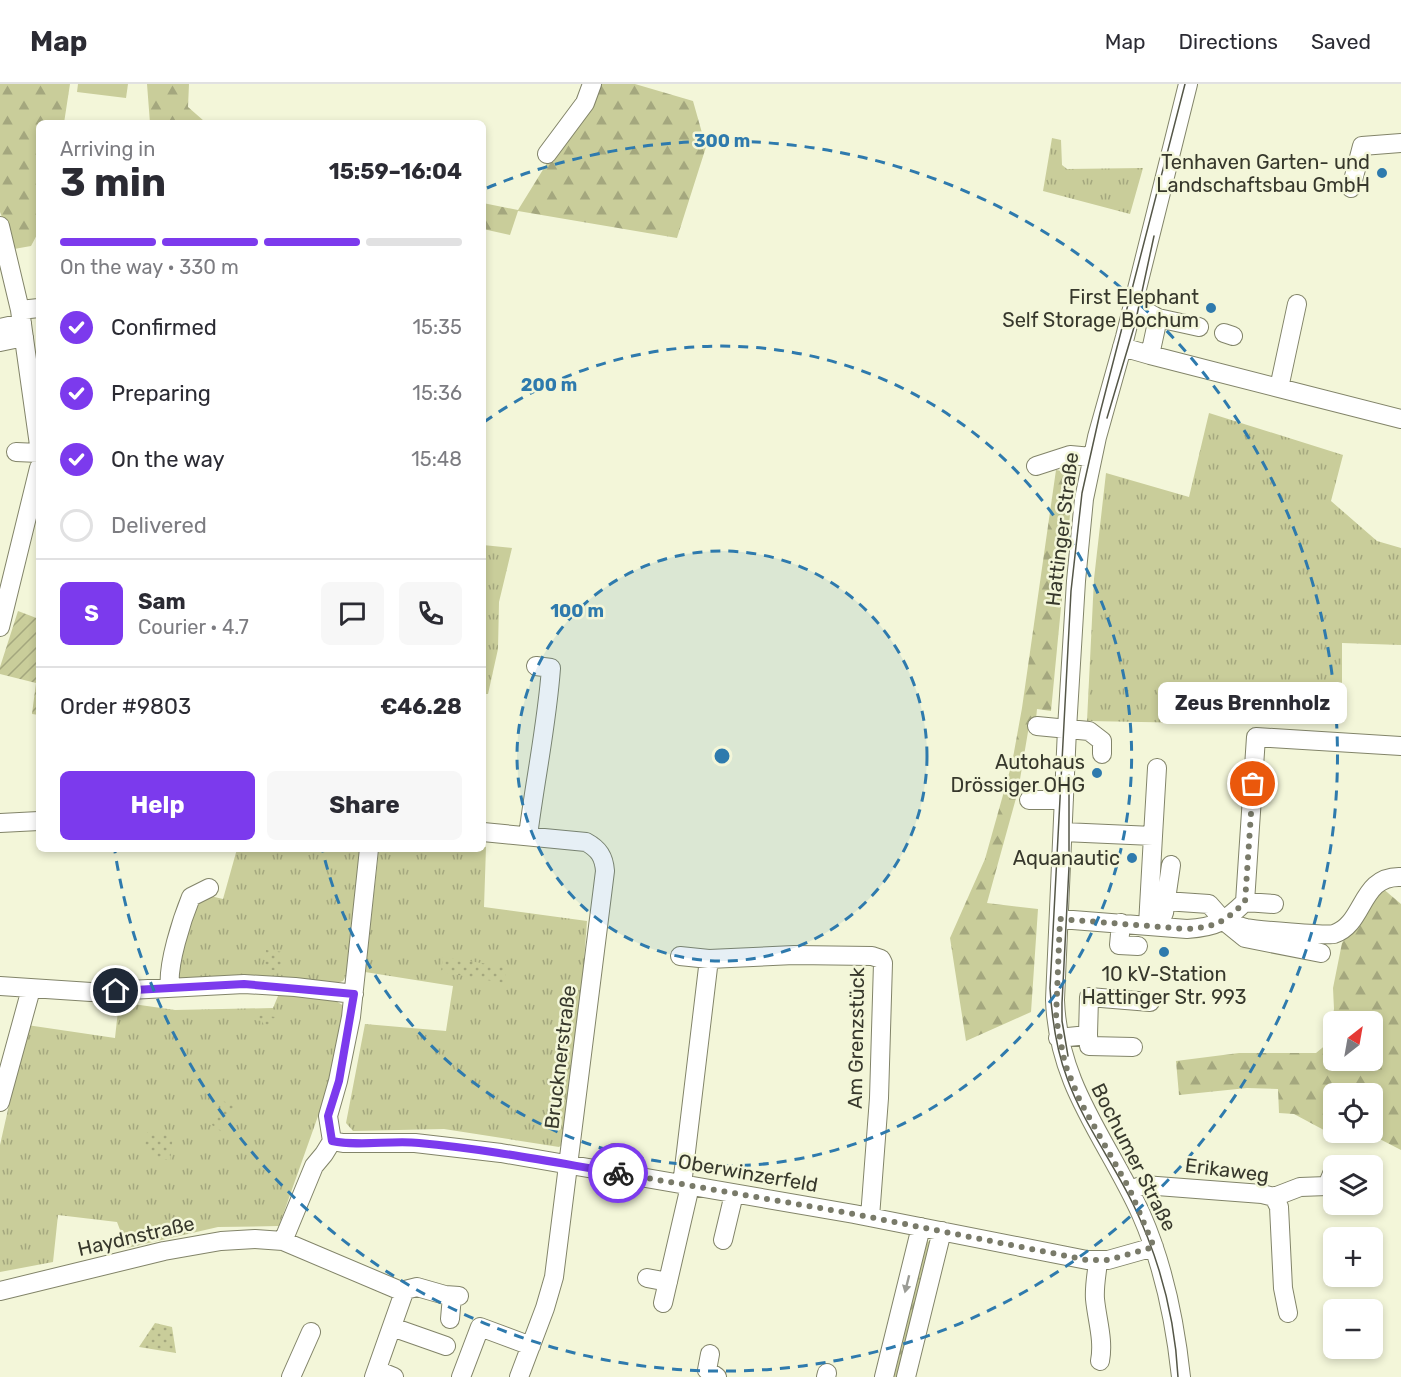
<!DOCTYPE html>
<html lang="en">
<head>
<meta charset="utf-8">
<style>
	:root { --surface:#fff; --page:#f7f7f7; --text:#2b2b33; --muted:#7c7c81; --line:#e1e1e2; --accent:#7c3aed }
	body { margin:0; font-family:Rubik,sans-serif; background:var(--page); color:var(--text); height:100vh; display:flex; flex-direction:column; font-size:22px; white-space:nowrap }
	* { box-sizing:border-box; margin:0 }
	p { font-size:20px; color:var(--muted) }
	.icon { flex:none; width:33px; height:33px; fill:none; stroke:currentColor; stroke-width:2; stroke-linecap:round; stroke-linejoin:round }
	.map { position:relative; flex:1; overflow:hidden }
	.drawer { position:absolute; left:36px; top:36px; width:450px; height:732px; display:flex; flex-direction:column; background:var(--surface); border-radius:9px; box-shadow:0 3px 9px #0003 }
	.drawer>* { flex:none }
	.needle { width:39px; rotate:31deg }
	.controls { position:absolute; left:1323px; top:927px; display:grid; gap:12px }
	.controls a { display:grid; place-items:center; width:60px; height:60px; border-radius:9px; background:var(--surface); box-shadow:0 3px 9px #0003; font-size:30px }
	.pin { position:absolute; display:grid; place-items:center; width:51px; height:51px; color:#fff; margin:-26px; border:3px solid #fff; border-radius:50%; box-shadow:0 2px 6px #0007 }
	.courier { position:absolute; display:grid; place-items:center; width:60px; height:60px; margin:-30px; border:4px solid #7c3aed; border-radius:50%; background:#fff; color:#222; box-shadow:0 2px 8px #0007 }
	.bubble { position:absolute; height:42px; border-radius:9px; background:var(--surface); box-shadow:0 3px 9px #0003; font-size:20px; font-weight:700; line-height:42px; text-align:center }
	.overview em { font-style:normal; font-weight:700 }
	.overview div { display:flex; flex-direction:column-reverse }
	.overview { display:flex; align-items:center; justify-content:space-between; height:102px; padding:0 24px }
	h1 { font-size:39px; font-weight:700; line-height:45px }
	.bar { display:grid; grid-template-columns:repeat(4,1fr); gap:9px 6px; align-content:center; height:72px; padding:0 24px }
	.bar i { height:8px; border-radius:4px; background:var(--line) }
	.bar .active { background:var(--accent) }
	.bar p { grid-column:span 4 }
	.line { display:flex; align-items:center; gap:15px; padding:0 24px; border-top:2px solid var(--line) }
	.line div { flex:1 }
	.round { display:grid; place-items:center; flex:none; width:63px; height:63px; border-radius:9px; background:var(--page) }
	ol { padding:0 24px; list-style:none }
	li { display:flex; align-items:center; gap:18px; height:66px }
	li p { margin-inline-start:auto }
	li .icon { padding:6px; border-radius:50%; background:var(--accent); color:#fff; stroke-width:4 }
	li:last-child { color:var(--muted) }
	li i { width:33px; height:33px; border:3px solid var(--line); border-radius:50% }
	.button { display:flex; gap:12px; margin-top:auto; padding:12px 24px }
	.button a { flex:1; height:69px; border-radius:9px; background:var(--accent); color:#fff; font-size:24px; font-weight:700; line-height:69px; text-align:center }
	.button a+a { background:var(--page); color:var(--text) }
	header { display:flex; align-items:center; gap:36px; box-sizing:border-box; height:84px; padding:0 30px; background:var(--surface); border-bottom:2px solid var(--line) }
	header strong { font-size:28px }
	nav { display:flex; gap:33px; margin-inline-start:auto; font-size:21px }
	.map>svg:first-child { display:block }
</style>
</head>
<body>
<header>
<strong>Map</strong>
<nav><a>Map</a><a>Directions</a><a>Saved</a></nav>
</header>
<div class="map">
<svg width="1401" height="1293" viewBox="0 0 1401 1293">
	<defs>
		<pattern id="grass-tufts" width="24" height="20" patternUnits="userSpaceOnUse" patternTransform="scale(1.5)"><rect width="24" height="20" fill="#c9cd9a"/><path d="M3 7l-1-3M5 7V3M7 7l1-3M15 17l-1-3M17 17v-4M19 17l1-3" fill="none" stroke="#a4a77e"/></pattern>
		<pattern id="forest-firs" width="22" height="20" patternUnits="userSpaceOnUse" patternTransform="scale(1.5)"><rect width="22" height="20" fill="#c9cd9a"/><path d="M5 1l3.5 6h-7zM16 11l3.5 6h-7z" fill="#a4a77e"/></pattern>
		<pattern id="park-dots" width="8" height="8" patternUnits="userSpaceOnUse" patternTransform="scale(1.5)"><rect width="8" height="8" fill="#c9cd9a"/><path d="M2 2h.1M6 6h.1" fill="none" stroke="#a4a77e" stroke-width="1.8" stroke-linecap="round"/></pattern>
		<pattern id="garden-furrows" width="10" height="10" patternUnits="userSpaceOnUse" patternTransform="scale(1.5)"><rect width="10" height="10" fill="#c9cd9a"/><path d="M-1 1l2-2M0 10L10 0M9 11l2-2" fill="none" stroke="#a4a77e"/></pattern>
	</defs>
	<rect width="100%" height="100%" fill="#f3f6d9"/>
	<!-- grass -->
	<path fill="url(#grass-tufts)" d="M1052,54L1061,56L1062,81L1067,85L1143,84L1130,130L1043,107Z
		M1209,329L1343,371L1331,417L1377,457L1401,464V561L1342,559V638L1250,634L1249,640L1087,637L1094,495L1106,389L1189,413Z
		M483,461L512,464L499,518L498,565L488,610H483Z
		M483,763H486L484,823L587,837L579,944L564,1059L559,1063L444,1045L353,1047L346,1039L365,940L446,947L453,902L365,888L379,765H483Z
		M237,765H360L349,887L343,897L334,900L174,895L195,816L206,811L223,815Z
		M282,911L336,917L347,924L336,972L323,1018L279,1142L218,1143L127,1164L117,1138L58,1131L53,1178L0,1188V1061L27,941L115,954L119,918L175,926L273,924L278,912Z"/>
	<!-- forest -->
	<path fill="url(#forest-firs)" fill-rule="evenodd" d="M0,0H70L64,39H39V147L31,162L14,165L0,128Z
		M147,0H189L188,23L204,37L239,39H150Z
		M596,0H635L693,17L706,63L677,154L518,127L510,151L483,145V119L518,126Z
		M1056,386L1074,389L1051,627L1037,625L1036,635L1030,636L1018,707L987,819L1038,825L1031,928L966,957L950,854L985,775L1012,679L1022,624Z
		M1381,803L1401,820V1066L1368,1049L1372,1048V1010H1334V1048L1347,1049L1348,1059L1294,1030L1279,1029L1278,1005L1247,1004L1179,1011L1176,977L1239,969H1316L1328,959L1334,925L1333,904L1342,859ZM1334,938H1372V976H1334Z
		M926,1157L931,1158L901,1293H889Z"/>
	<!-- park -->
	<path fill="url(#park-dots)" d="M266,866L283,868L281,887L264,885Z
		M443,873L507,883L504,899L441,888Z
		M256,931L276,933V943L264,941L262,937L254,936Z
		M221,1017L235,1020L233,1032L225,1031L222,1048L212,1041Z
		M147,1048L173,1052L170,1076L149,1073L150,1067L144,1066Z
		M155,1239L172,1243L176,1269L139,1263Z"/>
	<!-- garden -->
	<path fill="url(#garden-furrows)" d="M18,527L39,535V631L32,630L36,599L0,590V583Z"/>
	<!-- pitch -->
	<path fill="#c9cd9a" d="M78,0H128L126,14L77,8Z"/>
	<g fill="none" stroke-linecap="round" stroke-linejoin="round">
		<defs>
			<path id="minor" d="M547,70L585,19L592,0
				M1351,104L1362,62L1401,59
				M0,142L20,226L39,361
				M20,226L39,224
				M1158,234L1199,243
				M0,244L22,239
				M1224,249L1233,252
				M0,258L24,253
				M1122,263L1150,271L1158,234L1133,220
				M1150,271L1279,304L1297,220
				M1279,304L1401,335
				M16,368L39,369
				M1036,382L1070,371L1092,373
				M0,543L39,384
				M1037,642L1089,647L1102,657V670
				M1029,716H1064
				M0,739L39,737
				M483,748L586,758C599,765 604,773 605,787L554,1193L545,1224L519,1293
				M1063,748L1153,752L1157,684
				M528,752C535,696 547,640 551,584L536,582
				M1165,817L1209,820L1224,837L1245,854L1321,869
				M1245,818L1274,820
				M1164,829L1171,781
				M1060,835L1187,845C1217,843 1224,838 1245,818L1256,653L1401,662
				M1224,837C1231,839 1238,842 1246,844C1256,846 1327,852 1334,850C1365,840 1360,791 1401,793
				M1121,839L1119,861L1138,862
				M1148,841L1153,752
				M680,872L709,875L794,871L872,872L881,875L883,879L879,1014L870,1133
				M0,902L91,908L244,900L295,903L354,910
				M170,904C167,881 182,835 191,813L209,804
				M1088,951L1089,962L1133,963
				M1058,954L1088,951L1089,913L1150,918
				M0,1018L31,905
				M332,1057L343,1059H415L501,1069L854,1130L1087,1176H1108L1154,1163
				M611,1088L614,1069
				M682,1101L709,875
				M1130,1106L1144,1101L1262,1110L1274,1113L1279,1123L1283,1204L1288,1229
				M1274,1113L1300,1103L1327,1102L1334,1085
				M723,1156L734,1110
				M283,1157L314,1082L324,1070L332,1057L328,1032L338,997L351,933L369,765
				M1098,1177C1097,1189 1094,1202 1095,1215C1097,1236 1104,1256 1100,1277
				M647,1194L668,1198
				M0,1207L164,1167L221,1157L255,1155L283,1157L401,1207L403,1211L374,1293
				M401,1207L417,1203L445,1211L459,1212
				M663,1219L690,1102
				M450,1235L452,1212
				M392,1243L446,1262
				M710,1270L707,1286L717,1293
				M377,1286L394,1293
				M291,1293L311,1248
				M461,1293L480,1243L531,1262
				M826,1293L827,1289
				M884,1293L921,1143
				M906,1293L942,1147
				M1181,1293C1175,1237 1164,1182 1141,1130C1107,1055 1058,1002 1055,916L1067,645L1076,497L1084,415L1097,353L1125,253L1188,0"/>
		</defs>
		<!-- minor casing -->
		<use href="#minor" stroke="#828469" stroke-width="20"/>
		<!-- minor -->
		<use href="#minor" stroke="#fff" stroke-width="18"/>
		<!-- tram -->
		<path stroke="#555748" stroke-width="1.5" d="M1107,334L1135,240L1154,152
			M1068,972L1062,937V919L1069,783V691
			M1178,1293C1175,1234 1159,1174 1133,1120C1113,1078 1083,1039 1067,994C1056,965 1052,936 1050,904L1071,507L1082,409L1100,329L1185,0"/>
	</g>
	<!-- one-way arrows -->
	<defs><path id="oneway-solid" d="M-6-.8H1V-3.2L6.5 0L1 3.2V.8H-6Z" transform="scale(1.5)"/></defs>
	<use fill="#9b9c96" href="#oneway-solid" transform="translate(907 1200) rotate(104)"/>
	<g fill="none" stroke-linecap="round" stroke-linejoin="round">
		<!-- done -->
		<path stroke="#797a69" stroke-width="6" stroke-dasharray="0 10.8" d="M618,1089L854,1130L1087,1176H1108L1154,1163L1130,1106L1080,1017L1065,980L1056,934L1060,835L1187,845C1217,843 1224,838 1245,818L1253,700"/>
		<!-- route -->
		<path stroke="#7c3aed" stroke-width="8" d="M116,907L244,900L354,910L339,997L328,1032L332,1057C360,1063 390,1056 419,1059C486,1065 552,1078 618,1089"/>
	</g>
	<!-- distance rings -->
	<circle cx="722" cy="672" r="205" fill="#2e7aad" fill-opacity=".12"/>
	<g fill="none" stroke="#2e7aad" stroke-width="3" stroke-dasharray="10 8">
		<circle cx="722" cy="672" r="205"/>
		<path d="M484 338A410 410 0 1 1 323 768"/>
		<path d="M487 104A615 615 0 1 1 115 768"/>
	</g>
	<!-- markers -->
	<g fill="#2e7aad" stroke="#f3f6d9" stroke-width="2">
		<circle cx="1382" cy="89" r="6"/>
		<circle cx="1211" cy="224" r="6"/>
		<circle cx="1097" cy="689" r="6"/>
		<circle cx="1132" cy="774" r="6"/>
		<circle cx="1164" cy="868" r="6"/>
	</g>
	<g text-anchor="middle" stroke-width="5" stroke-linejoin="round" paint-order="stroke">
		<!-- poi labels -->
		<g font-size="20" fill="#37382c" stroke="#f3f6d9" text-anchor="end">
			<text x="1370" y="85">Tenhaven Garten- und<tspan x="1370" dy="23">Landschaftsbau GmbH</tspan></text>
			<text x="1199" y="220">First Elephant<tspan x="1199" dy="23">Self Storage Bochum</tspan></text>
			<text x="1085" y="685">Autohaus<tspan x="1085" dy="23">Drössiger OHG</tspan></text>
			<text x="1120" y="781">Aquanautic</text>
			<text x="1164" y="897" text-anchor="middle">10 kV-Station<tspan x="1164" dy="23">Hattinger Str. 993</tspan></text>
		</g>
		<!-- street labels -->
		<g font-size="20" fill="#37382c" stroke="#f3f6d9">
			<text transform="translate(1062 445) rotate(-83)" y="7">Hattinger Straße</text>
			<text transform="translate(856 954) rotate(-89)" y="7">Am Grenzstück</text>
			<text transform="translate(560 973) rotate(-83)" y="7">Brucknerstraße</text>
			<text transform="translate(1134 1073) rotate(63)" y="7">Bochumer Straße</text>
			<text transform="translate(1227 1086) rotate(7)" y="7">Erikaweg</text>
			<text transform="translate(748 1089) rotate(10)" y="7">Oberwinzerfeld</text>
			<text transform="translate(136 1152) rotate(-13)" y="7">Haydnstraße</text>
		</g>
	</g>
	<circle cx="722" cy="672" r="9" fill="#2e7aad" stroke="#f3f6d9" stroke-width="3"/>
	<g font-size="18" text-anchor="middle" font-weight="bold" fill="#2e7aad" stroke="#f3f6d9" stroke-width="5" stroke-linejoin="round" paint-order="stroke">
		<text x="722" y="63">300 m</text>
		<text x="549" y="307">200 m</text>
		<text x="577" y="533">100 m</text>
	</g>
</svg>
<div class="controls">
<a><svg class="needle" viewBox="-14 -14 28 28"><path d="M0-13l5 13h-10z" fill="#e53935"/><path d="M0 13l5-13h-10z" fill="#7c7c81"/></svg></a>
<a><svg class="icon" aria-label="locate" viewBox="0 0 24 24"><circle cx="12" cy="12" r="6"/><path d="M12 2v4M12 18v4M2 12h4M18 12h4"/></svg></a>
<a><svg class="icon" aria-label="layers" viewBox="0 0 24 24"><path d="M12 4l9 5-9 5-9-5zM3 14l9 5 9-5"/></svg></a>
<a>+</a>
<a>−</a>
</div>
<div class="pin" style="left:1253px;top:700px;background:#ea580c"><svg class="icon" aria-label="bag" viewBox="0 0 24 24"><path d="M5 8h14l-1 12H6zM9 8a3 3 0 0 1 6 0"/></svg></div>
<div class="pin" style="left:116px;top:907px;background:#1f2937"><svg class="icon" aria-label="home" viewBox="0 0 24 24"><path d="M3 11l9-7 9 7M6 9v11h12V9"/></svg></div>
<div class="courier" style="left:618px;top:1089px"><svg class="icon" aria-label="bike" viewBox="0 0 24 24"><circle cx="6" cy="16" r="4"/><circle cx="18" cy="16" r="4"/><path d="M6 16l4-8h5l3 8M10 8l3 8H6M13 5h3"/></svg></div>
<div class="bubble" style="left:1158px;top:598px;width:189px">Zeus Brennholz</div>
<section class="drawer">
<div class="overview"><div><h1>3 min</h1><p>Arriving in</p></div><em>15:59–16:04</em></div>
<div class="bar"><i class="active"></i><i class="active"></i><i class="active"></i><i></i><p>On the way · 330 m</p></div>
<ol>
<li><svg class="icon" aria-label="check" viewBox="0 0 24 24"><path d="M5 12l5 5 9-10"/></svg>Confirmed<p>15:35</p></li>
<li><svg class="icon" aria-label="check" viewBox="0 0 24 24"><path d="M5 12l5 5 9-10"/></svg>Preparing<p>15:36</p></li>
<li><svg class="icon" aria-label="check" viewBox="0 0 24 24"><path d="M5 12l5 5 9-10"/></svg>On the way<p>15:48</p></li>
<li><i></i>Delivered</li>
</ol>
<div class="line" style="height:108px"><b class="round" style="background:var(--accent);color:#fff">S</b><div><b>Sam</b><p>Courier · 4.7</p></div><a class="round"><svg class="icon" aria-label="chat" viewBox="0 0 24 24"><path d="M4 5h16v11H9l-5 4z"/></svg></a><a class="round"><svg class="icon" aria-label="phone" viewBox="0 0 24 24"><path d="M5 4h4l2 5-3 2q2 4 5 5l2-3 5 2v4C11 20 4 13 5 4z"/></svg></a></div>
<div class="line" style="height:78px"><div>Order #9803</div><b>€46.28</b></div>
<div class="button"><a>Help</a><a>Share</a></div>
</section>
</div>
</body>
</html>
